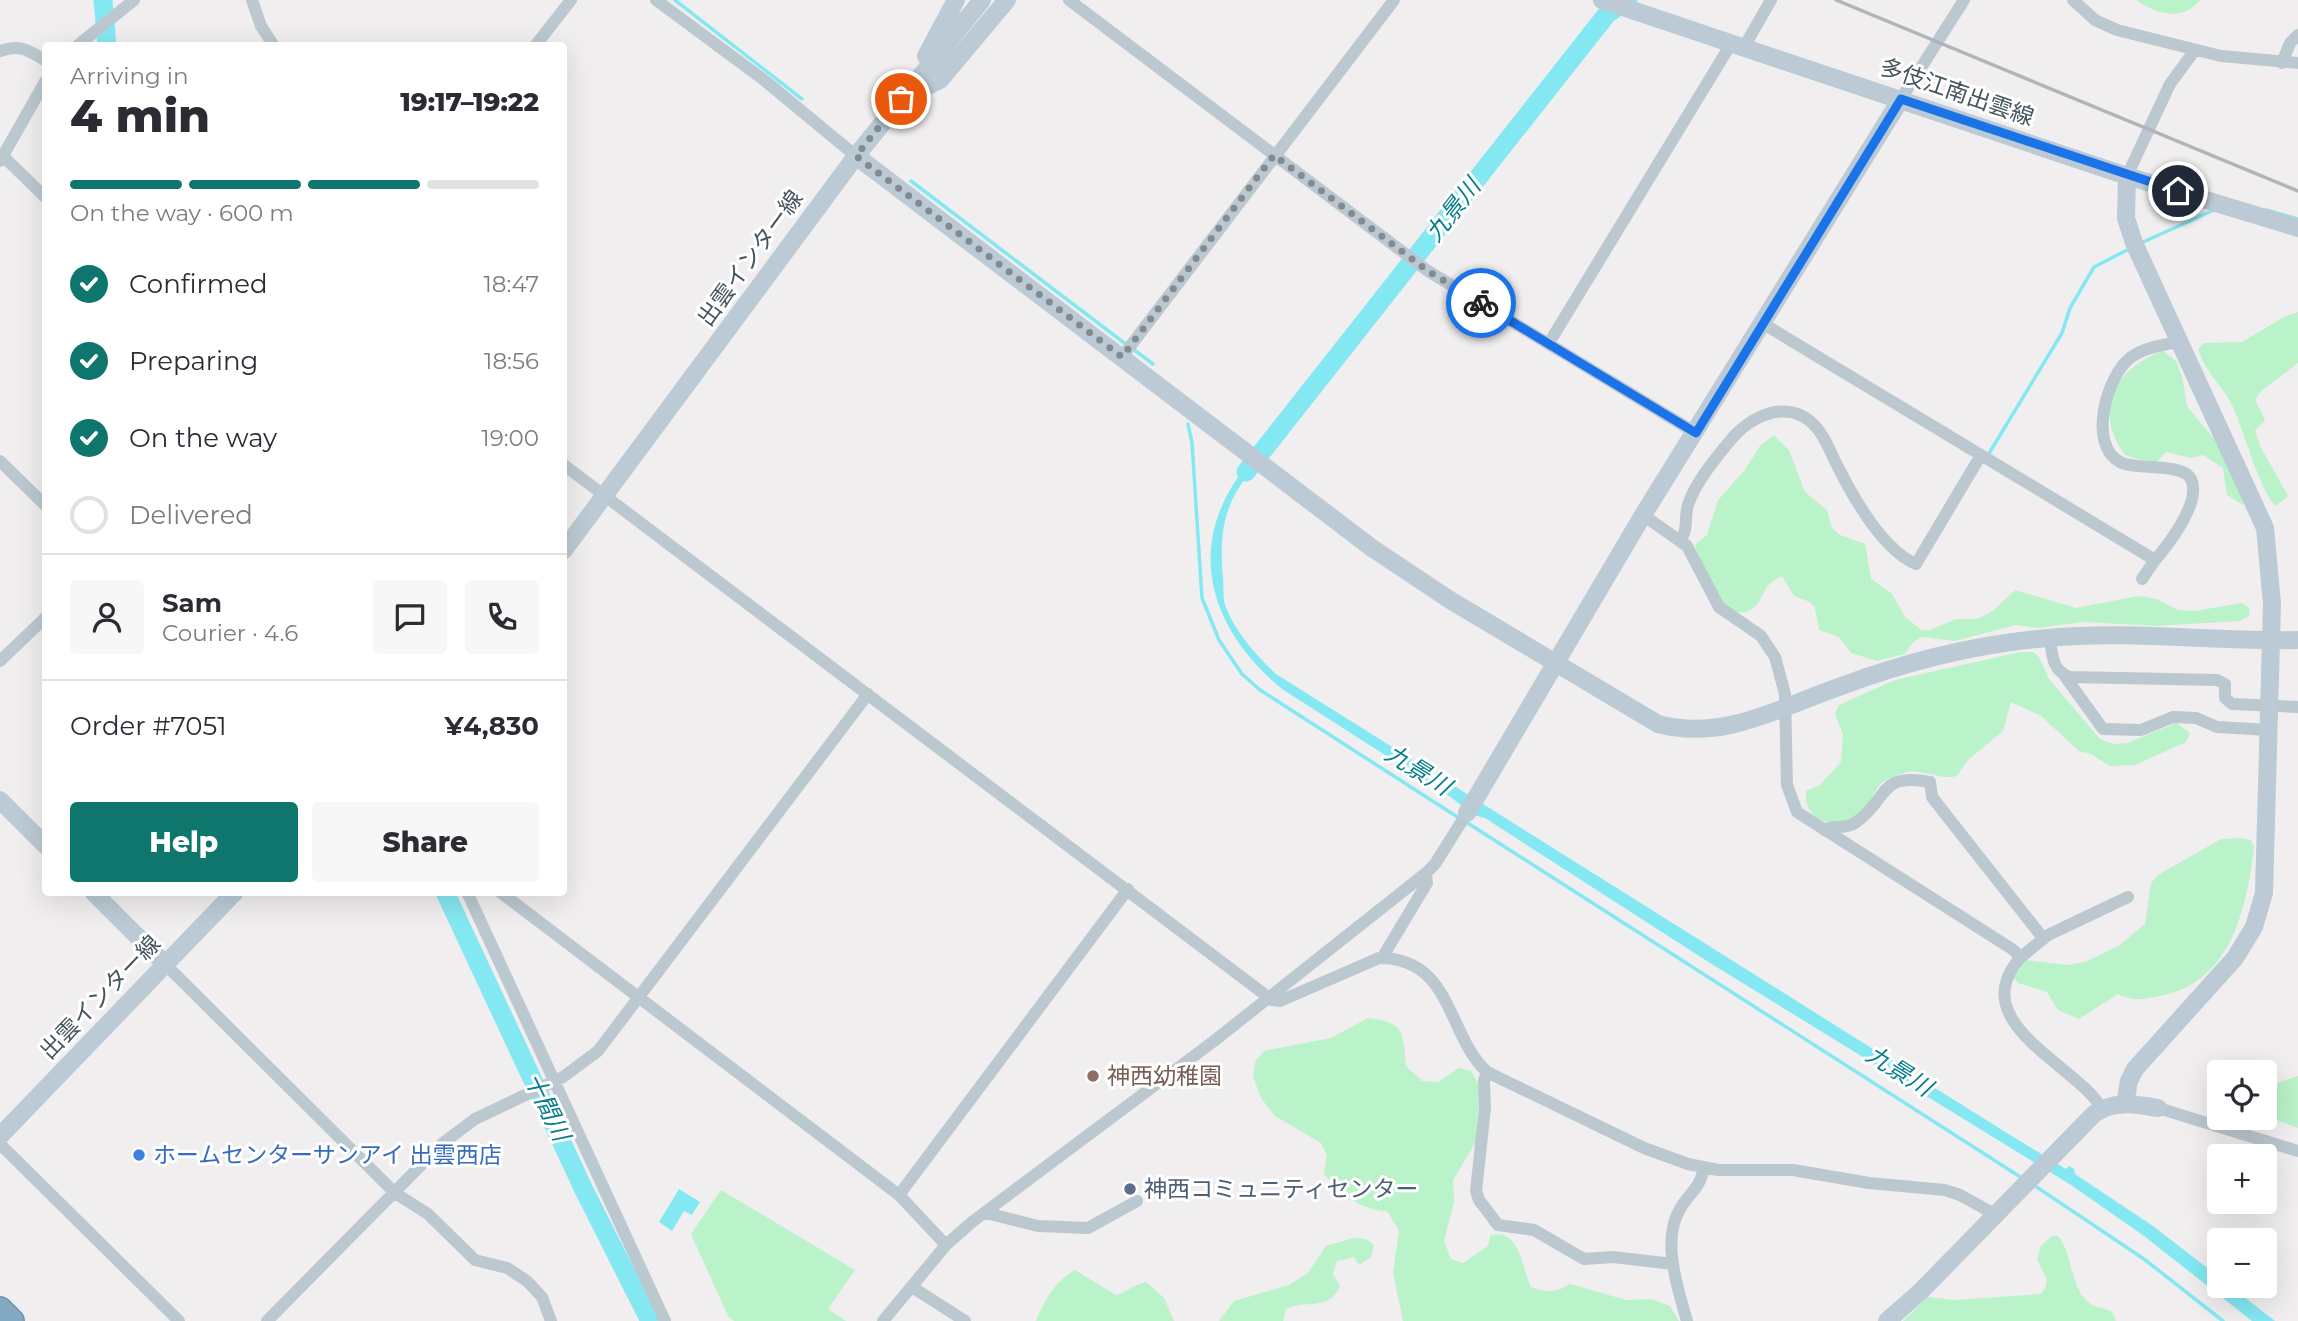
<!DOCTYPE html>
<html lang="en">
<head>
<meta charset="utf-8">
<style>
	:root { --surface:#fff; --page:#f7f7f7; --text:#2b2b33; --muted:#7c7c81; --line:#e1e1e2; --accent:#0f766e }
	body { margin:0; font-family:Montserrat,"Noto Sans JP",sans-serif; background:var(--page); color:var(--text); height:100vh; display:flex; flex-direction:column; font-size:26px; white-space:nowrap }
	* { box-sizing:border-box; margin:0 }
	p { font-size:23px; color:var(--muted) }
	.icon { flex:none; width:38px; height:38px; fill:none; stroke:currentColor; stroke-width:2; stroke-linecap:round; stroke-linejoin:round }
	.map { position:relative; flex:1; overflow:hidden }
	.details { position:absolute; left:42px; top:42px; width:525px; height:854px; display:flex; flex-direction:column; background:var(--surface); border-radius:7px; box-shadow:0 7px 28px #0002 }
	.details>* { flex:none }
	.fabs { position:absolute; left:2207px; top:1060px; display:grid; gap:14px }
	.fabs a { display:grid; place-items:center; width:70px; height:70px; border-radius:7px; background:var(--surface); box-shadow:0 7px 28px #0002; font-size:35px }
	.pin { position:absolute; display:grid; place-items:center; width:60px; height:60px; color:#fff; margin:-30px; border:4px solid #fff; border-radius:50%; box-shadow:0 2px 7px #0007 }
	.courier { position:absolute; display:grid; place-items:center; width:70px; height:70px; margin:-35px; border:5px solid #1a73e8; border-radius:50%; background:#fff; color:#222; box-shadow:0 2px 9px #0007 }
	.summary em { font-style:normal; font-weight:800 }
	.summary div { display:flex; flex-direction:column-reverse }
	.summary { display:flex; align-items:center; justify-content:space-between; height:119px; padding:0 28px }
	h1 { font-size:46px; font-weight:800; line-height:52px }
	.bar { display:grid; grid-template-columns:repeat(4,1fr); gap:10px 7px; align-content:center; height:84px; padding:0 28px }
	.bar i { height:9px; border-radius:5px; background:var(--line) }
	.bar .current { background:var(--accent) }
	.bar p { grid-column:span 4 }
	.line { display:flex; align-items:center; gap:18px; padding:0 28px; border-top:2px solid var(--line) }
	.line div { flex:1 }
	.round { display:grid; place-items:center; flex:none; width:74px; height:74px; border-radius:7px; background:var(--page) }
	ol { padding:0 28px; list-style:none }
	li { display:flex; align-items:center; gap:21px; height:77px }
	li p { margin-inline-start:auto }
	li .icon { padding:7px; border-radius:50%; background:var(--accent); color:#fff; stroke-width:4 }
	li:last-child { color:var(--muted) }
	li i { width:38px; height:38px; border:4px solid var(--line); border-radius:50% }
	.button { display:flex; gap:14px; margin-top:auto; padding:14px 28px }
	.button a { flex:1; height:80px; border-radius:7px; background:var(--accent); color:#fff; font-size:28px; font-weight:800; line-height:80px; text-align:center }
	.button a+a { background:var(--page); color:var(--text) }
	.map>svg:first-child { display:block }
</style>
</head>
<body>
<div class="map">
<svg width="2298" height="1321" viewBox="0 0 2298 1321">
	<rect width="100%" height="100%" fill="#f1eeef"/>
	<!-- green -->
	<path fill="#baf2c9" d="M2136,0H2200C2182,22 2157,14 2136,0Z
		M2298,312V363L2260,392L2255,400L2265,420L2255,431L2260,446L2288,496L2276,506C2261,494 2242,425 2232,405C2222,385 2205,372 2198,349L2204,343L2242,342L2284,317Z
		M2163,351L2176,361L2182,376L2187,406L2223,450L2244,500L2243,505L2227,495L2223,468L2203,455L2191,458L2166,452L2155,464L2125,455C2092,410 2115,368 2163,351Z
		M1774,435L1789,450L1805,492L1827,510L1832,528L1840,535L1865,544L1871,579L1891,593L1906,618L1922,630H1930L1956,619H1977L1993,611L2015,590L2076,608L2138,596L2157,599L2178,610L2195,611L2242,603L2249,608V616L2240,621L2156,626L2084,622L2037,628L2016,625L1955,641L1922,637L1913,642L1905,654L1877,661L1851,653L1839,637L1819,630L1815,608L1810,602L1794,596L1782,576C1760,586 1765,599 1753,608C1724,630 1698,565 1695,545L1707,535L1718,500L1744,471L1760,446Z
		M2021,652H2033L2039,657L2049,679L2100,739L2114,744L2127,743L2177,723L2190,733L2186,742L2135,765L2110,766L2089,753L2080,752L2041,716L2011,702L2003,731L1968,760L1957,776C1939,781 1920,767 1904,773C1898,775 1889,778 1884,781C1873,789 1870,808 1858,816C1836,831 1803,822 1806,791L1820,785L1841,762L1843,734L1835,714L1839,705L1895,680Z
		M2240,838L2251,840L2254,847C2247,908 2231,983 2160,996C2145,999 2133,1002 2118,994L2079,1019L2058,1010L2047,992L2018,983L2014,978L2026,960L2067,965L2085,962L2120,945L2145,924L2151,883L2158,875L2221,839Z
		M1368,1018C1406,1022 1403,1034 1406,1066L1422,1081L1438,1082L1459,1068L1471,1071L1480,1087L1476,1142L1453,1180L1454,1202L1444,1241L1451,1259L1463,1263L1488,1246L1490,1236C1519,1225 1522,1269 1531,1287C1548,1293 1555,1293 1570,1284L1626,1300L1651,1299L1670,1306L1679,1321H1403L1393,1273L1399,1231L1387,1211C1359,1210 1342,1194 1324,1174L1327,1155L1321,1143L1275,1116L1261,1098L1253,1077L1255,1062L1264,1051L1331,1038Z
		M2298,1076V1128L2279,1121L2265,1106V1094L2277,1083Z
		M721,1190L855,1270L828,1309L846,1321H734L728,1316L691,1234Z
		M2052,1236H2058C2073,1254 2070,1286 2087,1301C2094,1308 2104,1307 2112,1312L2116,1321H1903L1928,1297L1954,1300L2040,1294L2045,1289L2047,1279L2037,1259L2041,1246Z
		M1353,1238L1366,1239L1374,1245L1371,1257L1359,1265L1354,1257L1337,1261L1333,1274L1340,1286C1329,1312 1305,1299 1286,1309L1283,1321H1219L1234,1301L1289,1285L1308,1273L1326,1246Z
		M1075,1270L1116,1295C1128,1291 1133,1285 1146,1282L1164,1298L1174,1321H1036C1044,1301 1056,1280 1075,1270Z"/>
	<!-- water -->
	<path fill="#84e8f2" d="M1248,464L1254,468C1223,502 1219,535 1223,578C1224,589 1222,599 1227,610C1237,634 1257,656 1276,674L2002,1130L2066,1169L2069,1166L2074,1169L2075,1174L2153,1226L2219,1277V1286H2230L2275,1321H2252L2144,1236L2071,1185L1710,963L1485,818L1473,815L1452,798L1282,689C1208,628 1183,543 1248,464Z
		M679,1189L700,1202L692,1215L684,1211L672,1231L659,1222Z"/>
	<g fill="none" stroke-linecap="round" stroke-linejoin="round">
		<!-- stream -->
		<path stroke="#84e8f2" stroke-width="3.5" d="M675,0L802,99
			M911,181L1127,345
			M2266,210L2298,219
			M2141,243L2214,210
			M1133,349L1153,364
			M1188,424L1192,443L1202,598L1219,640L1242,674L1260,690L1459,818
			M1988,455L2062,333L2070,308L2094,267L2131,248
			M1466,822L2022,1178
			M2032,1184L2144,1259L2223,1321"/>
		<!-- river -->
		<path stroke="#84e8f2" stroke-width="19" d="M103,0L107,46
			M1246,472L1607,14L1628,0
			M445,892L584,1190L650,1321"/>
		<defs>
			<path id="highway" d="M0,1309L12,1321"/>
		</defs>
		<!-- highway casing -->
		<use href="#highway" stroke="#6e93ad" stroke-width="26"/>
		<!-- street -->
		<path stroke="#bbc8cf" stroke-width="12" d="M252,0L261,26L274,46
			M656,0L764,80L856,156
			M1069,0L1428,271L1696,433
			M2073,0L2095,20L2117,30L2221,56L2298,63
			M77,46L134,0
			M535,46L571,0
			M1744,47L1771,0
			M0,51C19,44 29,50 46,61
			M2282,63L2290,43L2298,35
			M1901,99L1964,0
			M4,157L46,198
			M0,161L46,80
			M2127,176L2170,84L2195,50
			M1762,323L2155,560C2169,544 2202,501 2191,479C2182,462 2136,471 2120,462C2087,444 2107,376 2130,358C2144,347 2164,345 2181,341
			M1549,343L1731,44
			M1122,357L1394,0
			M0,461L46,506
			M564,465L1272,1000L1280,1001L1379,958C1453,958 1446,1034 1487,1072L1644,1148L1688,1164L1718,1170H1793L1869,1183L1945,1190L1960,1195L1996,1215
			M1643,515L1687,546L1719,607L1761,636L1775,657L1785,694L1787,785L1797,812L2012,949L2021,957C1962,1023 2078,1065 2102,1109
			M1680,541C1689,529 1684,517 1688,505C1695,483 1715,459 1729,442C1750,415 1790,397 1816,427C1826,438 1830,452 1837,465C1853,497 1883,550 1916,564L1981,455
			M2142,579L2155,560
			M2050,638C2052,654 2052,671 2070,677L2217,680L2225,684V698L2232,704L2298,707
			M0,661L46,617
			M2064,675L2103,729L2141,730L2173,717L2196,718L2217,727L2269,730
			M1824,830C1835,824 1845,830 1855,823C1889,800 1877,772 1930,782L1932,797L1939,806L2043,938
			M467,892L665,1321
			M500,892L899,1195L946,1245
			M2021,957L2048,935L2128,897
			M1382,958L1427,883L1426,873
			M166,965L395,1193L428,1214L475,1260L507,1268L527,1281L542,1297L551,1321
			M1487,1072L1484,1081L1485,1108L1476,1191L1479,1200L1498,1225L1534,1230L1584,1259L1613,1257L1673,1264
			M2158,1108L2298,1151
			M0,1144L179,1321
			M899,1195L1128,889
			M986,1213L1038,1226L1088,1228L1137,1201
			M912,1287L965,1321
			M267,1321L443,1143L475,1119L563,1077L598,1051L868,694
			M883,1321L946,1245L972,1222L1214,1041L1426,873L1435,864L1467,813
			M1687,1321C1678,1289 1661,1240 1680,1209C1690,1191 1699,1191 1704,1168"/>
		<!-- secondary -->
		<path stroke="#bbcad4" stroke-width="18" d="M1602,0L2127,176L2298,228
			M926,56L956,0
			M905,97L940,80L1007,0
			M856,156L1372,548L1450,600L1658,724C1722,741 1777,709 1836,688C1905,662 1975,644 2048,638C2131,630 2215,642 2298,640
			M564,550L856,156L982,0
			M0,800L46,846
			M1467,813L1643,515L1901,99
			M93,892L166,965
			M2125,1104L2129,1081L2135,1069L2235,958L2254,927L2264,893L2272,604L2265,528L2134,243L2126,218L2127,176
			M0,1136L235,892
			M1887,1321L1921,1291L2094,1114C2114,1100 2135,1104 2158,1108"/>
		<!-- highway -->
		<use href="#highway" stroke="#83a8c1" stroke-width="23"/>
		<!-- rail -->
		<path stroke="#b0b5ba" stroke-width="3.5" d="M1836,0L2298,191"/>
	</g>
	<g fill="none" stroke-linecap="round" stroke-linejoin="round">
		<!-- done -->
		<path stroke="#818b91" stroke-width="7" stroke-dasharray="0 12.6" d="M901,99L856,156L1122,357L1274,155L1428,271L1481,303"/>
		<!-- route -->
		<path stroke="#1a73e8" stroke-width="9" d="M1481,303L1696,433L1901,99L2178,191"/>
	</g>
	<!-- markers -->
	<circle fill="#8d6e63" stroke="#fff" stroke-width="2.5" cx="1093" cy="1076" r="7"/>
	<circle fill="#3f7fe0" stroke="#fff" stroke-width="2.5" cx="139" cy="1155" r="7"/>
	<circle fill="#5c6f8a" stroke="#fff" stroke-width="2.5" cx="1130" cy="1189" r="7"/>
	<g text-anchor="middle" stroke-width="6" stroke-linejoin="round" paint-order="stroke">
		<!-- street labels -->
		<g font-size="23" fill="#45555e" stroke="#fff">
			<text transform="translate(1957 92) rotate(19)" y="8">多伎江南出雲線</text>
			<text transform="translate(750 258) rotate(-54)" y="8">出雲インター線</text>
			<text transform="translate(100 997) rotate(-46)" y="8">出雲インター線</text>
		</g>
		<!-- education labels -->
		<g font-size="23" fill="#785e54" stroke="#fff" text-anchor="start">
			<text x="1107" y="1084">神西幼稚園</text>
		</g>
		<!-- shop labels -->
		<g font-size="23" fill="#366cbe" stroke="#fff" text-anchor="start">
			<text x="153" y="1163">ホームセンターサンアイ 出雲西店</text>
		</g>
		<!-- service labels -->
		<g font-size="23" fill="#4e5e75" stroke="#fff" text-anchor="start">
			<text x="1144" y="1197">神西コミュニティセンター</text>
		</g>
		<!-- water labels -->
		<g font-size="24" font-style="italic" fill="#067e8b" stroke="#fff">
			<text transform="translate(1453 210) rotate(-52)" y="8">九景川</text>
			<text transform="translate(1418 770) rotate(32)" y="8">九景川</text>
			<text transform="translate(1899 1071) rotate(32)" y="8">九景川</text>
			<text transform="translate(547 1107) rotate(64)" y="8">十間川</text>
		</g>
	</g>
</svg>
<div class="fabs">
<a><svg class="icon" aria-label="locate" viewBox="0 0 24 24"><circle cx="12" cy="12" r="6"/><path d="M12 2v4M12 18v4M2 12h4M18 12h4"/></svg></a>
<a>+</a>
<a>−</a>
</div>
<div class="pin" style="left:901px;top:99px;background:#ea580c"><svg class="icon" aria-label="bag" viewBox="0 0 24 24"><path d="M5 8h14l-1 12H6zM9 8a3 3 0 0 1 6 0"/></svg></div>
<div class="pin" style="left:2178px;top:191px;background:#1f2937"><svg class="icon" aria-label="home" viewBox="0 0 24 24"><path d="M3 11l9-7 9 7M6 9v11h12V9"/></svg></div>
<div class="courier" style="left:1481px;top:303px"><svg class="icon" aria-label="bike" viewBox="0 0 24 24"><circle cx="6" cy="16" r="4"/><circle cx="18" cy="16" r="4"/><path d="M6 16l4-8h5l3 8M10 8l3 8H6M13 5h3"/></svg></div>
<section class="details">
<div class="summary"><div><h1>4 min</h1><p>Arriving in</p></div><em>19:17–19:22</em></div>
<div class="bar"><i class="current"></i><i class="current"></i><i class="current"></i><i></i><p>On the way · 600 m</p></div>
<ol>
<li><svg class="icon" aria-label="check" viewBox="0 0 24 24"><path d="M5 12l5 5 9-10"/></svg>Confirmed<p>18:47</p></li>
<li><svg class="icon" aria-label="check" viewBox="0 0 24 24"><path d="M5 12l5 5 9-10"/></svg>Preparing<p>18:56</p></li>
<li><svg class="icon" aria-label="check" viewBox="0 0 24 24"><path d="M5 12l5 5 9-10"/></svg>On the way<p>19:00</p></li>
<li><i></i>Delivered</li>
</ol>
<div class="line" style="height:126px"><a class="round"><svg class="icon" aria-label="person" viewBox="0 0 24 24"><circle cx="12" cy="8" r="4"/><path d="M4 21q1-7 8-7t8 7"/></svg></a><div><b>Sam</b><p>Courier · 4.6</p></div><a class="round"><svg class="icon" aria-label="chat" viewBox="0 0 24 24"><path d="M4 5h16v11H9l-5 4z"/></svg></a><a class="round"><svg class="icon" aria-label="phone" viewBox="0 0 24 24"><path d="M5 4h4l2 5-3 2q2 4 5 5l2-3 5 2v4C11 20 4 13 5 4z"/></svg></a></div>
<div class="line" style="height:91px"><div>Order #7051</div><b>¥4,830</b></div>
<div class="button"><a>Help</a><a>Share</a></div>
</section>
</div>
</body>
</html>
